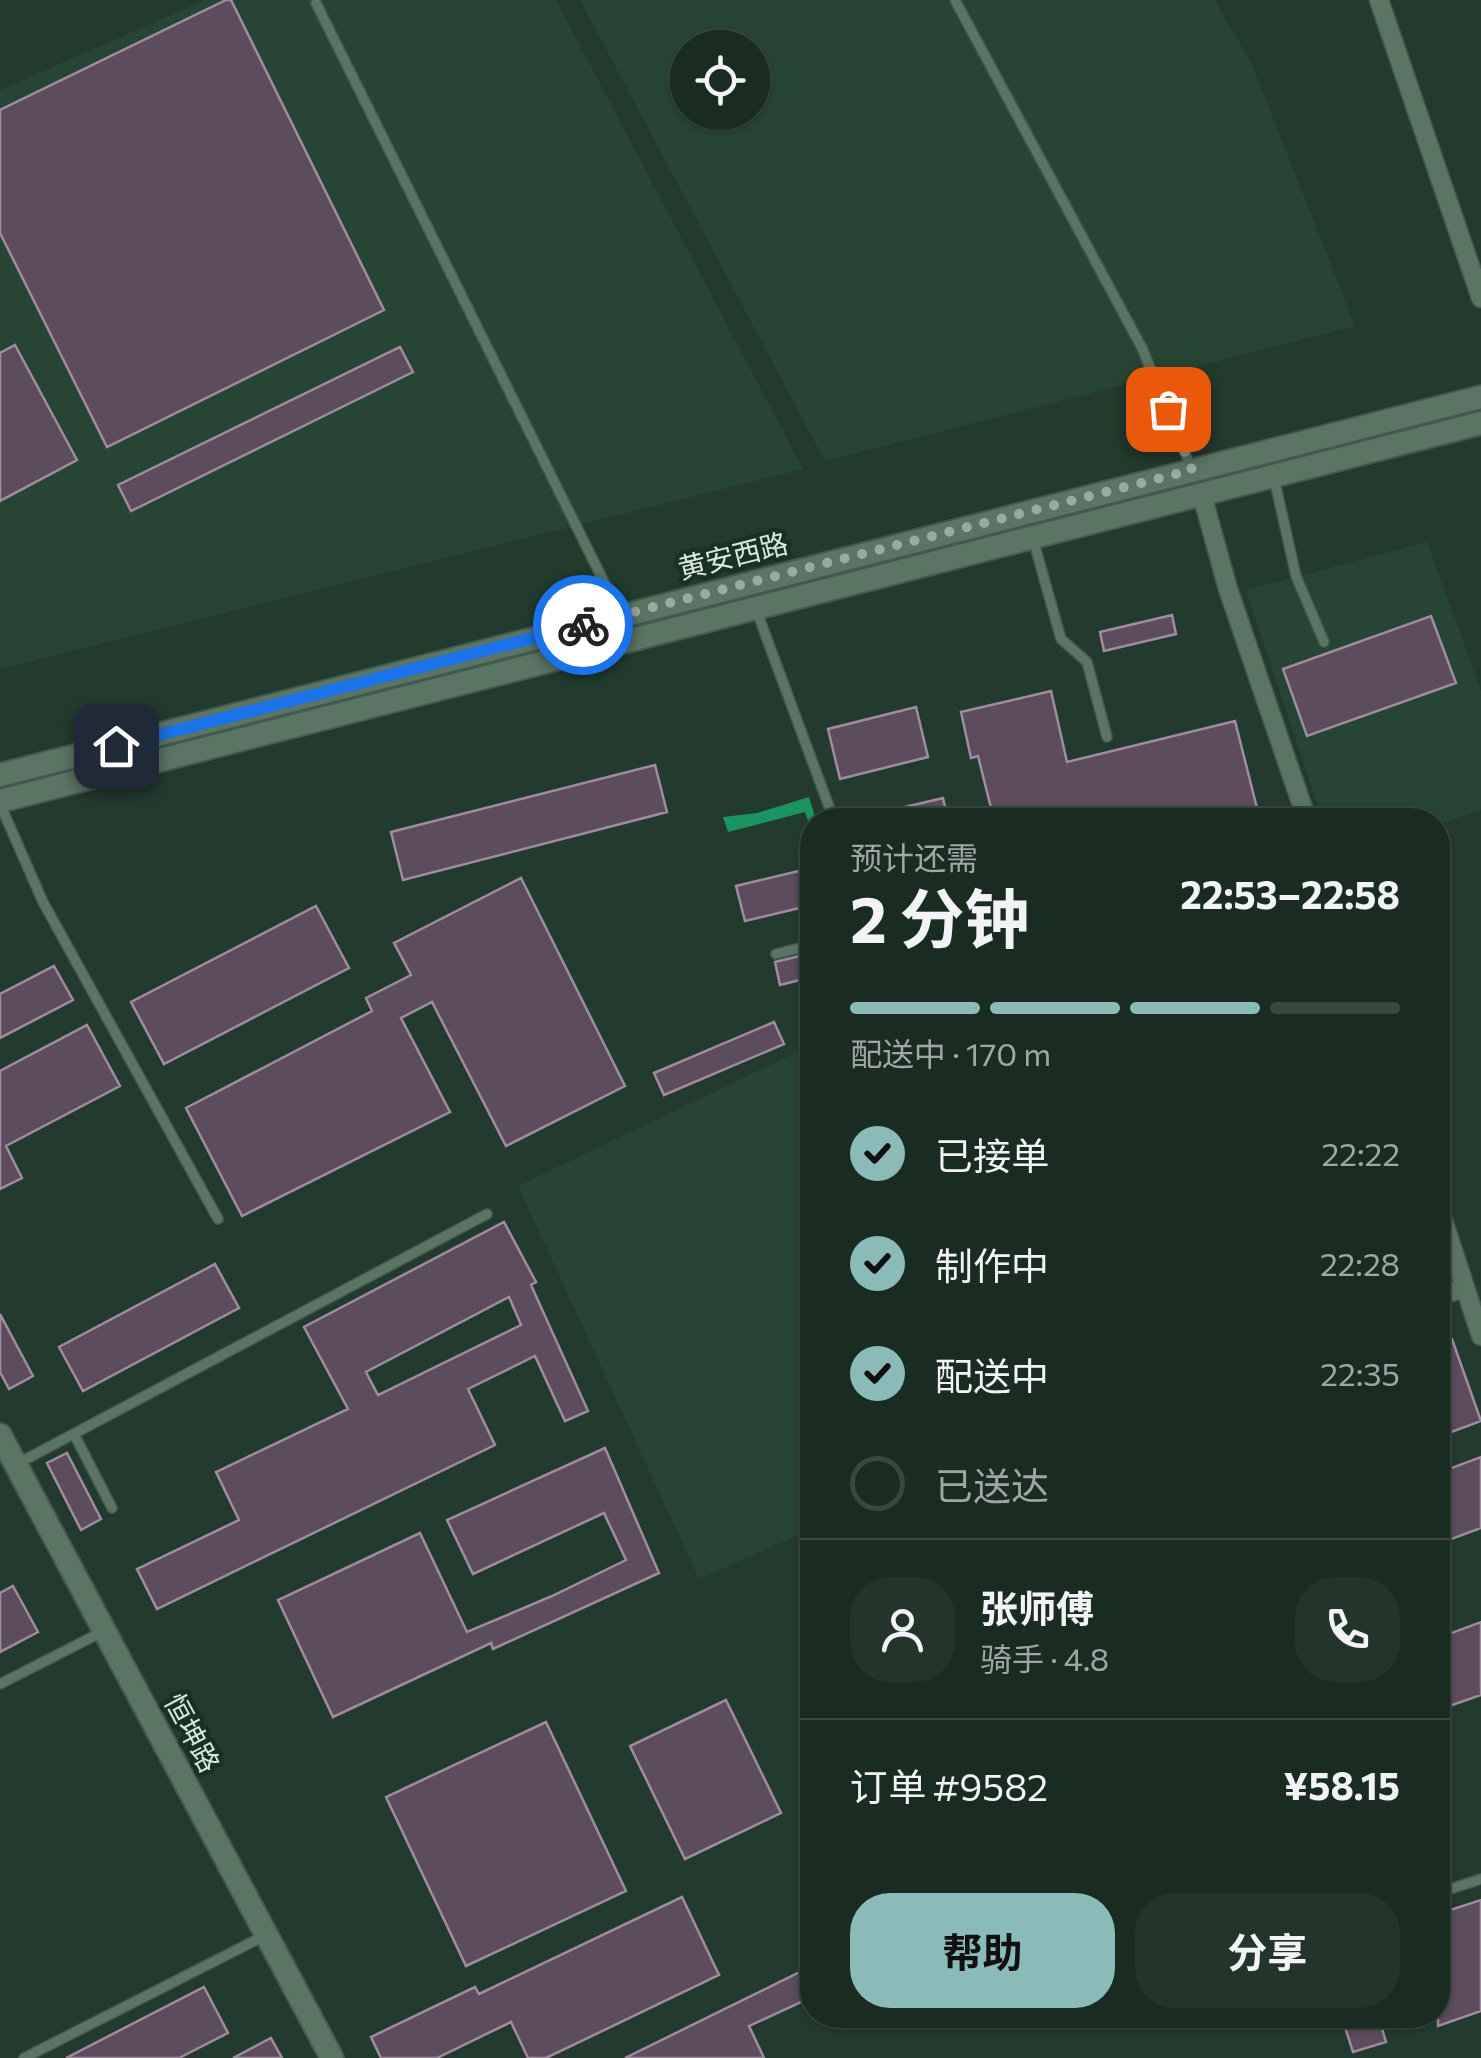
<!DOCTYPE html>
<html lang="zh">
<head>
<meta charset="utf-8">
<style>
	:root { --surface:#1a2c22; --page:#23342a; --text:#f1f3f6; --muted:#9fa7a5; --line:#384840; --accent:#8bbbb9 }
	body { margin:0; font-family:Commissioner,"Noto Sans SC",sans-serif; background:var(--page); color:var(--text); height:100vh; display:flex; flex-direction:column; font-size:38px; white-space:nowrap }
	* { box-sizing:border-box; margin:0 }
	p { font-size:32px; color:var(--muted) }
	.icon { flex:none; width:55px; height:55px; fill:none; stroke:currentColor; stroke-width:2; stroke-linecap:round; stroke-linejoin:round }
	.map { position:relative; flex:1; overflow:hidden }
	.sheet { position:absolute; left:800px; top:808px; width:650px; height:1220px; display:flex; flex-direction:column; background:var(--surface); border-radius:40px; box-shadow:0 2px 8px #0004,0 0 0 2px var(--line) }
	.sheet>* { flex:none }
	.buttons { position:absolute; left:670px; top:30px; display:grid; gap:20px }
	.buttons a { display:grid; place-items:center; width:100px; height:100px; border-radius:50%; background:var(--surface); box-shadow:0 2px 8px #0004,0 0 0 2px var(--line); font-size:50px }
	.pin { position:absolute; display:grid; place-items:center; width:85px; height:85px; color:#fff; margin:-42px; border-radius:20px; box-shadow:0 5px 15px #0006 }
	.courier { position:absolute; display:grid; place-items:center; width:100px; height:100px; margin:-50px; border:8px solid #1a73e8; border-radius:50%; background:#fff; color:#222; box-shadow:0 2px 12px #0007 }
	.headline em { font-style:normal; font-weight:700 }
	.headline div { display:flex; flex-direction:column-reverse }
	.headline { display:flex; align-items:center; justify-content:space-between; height:170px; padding:0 50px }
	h1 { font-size:65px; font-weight:700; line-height:75px }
	.bar { display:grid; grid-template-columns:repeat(4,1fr); gap:15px 10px; align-content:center; height:120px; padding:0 50px }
	.bar i { height:12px; border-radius:8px; background:var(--line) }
	.bar .active { background:var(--accent) }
	.bar p { grid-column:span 4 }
	.line { display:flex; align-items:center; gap:25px; padding:0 50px; border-top:2px solid var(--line) }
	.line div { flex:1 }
	.round { display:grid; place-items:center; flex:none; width:105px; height:105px; border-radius:40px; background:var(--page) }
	ol { padding:0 50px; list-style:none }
	li { display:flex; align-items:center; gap:30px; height:110px }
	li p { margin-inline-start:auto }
	li .icon { padding:10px; border-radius:50%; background:var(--accent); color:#111; stroke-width:4 }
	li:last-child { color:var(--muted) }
	li i { width:55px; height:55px; border:5px solid var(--line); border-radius:50% }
	.cta { display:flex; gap:20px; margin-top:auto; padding:20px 50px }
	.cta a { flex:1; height:115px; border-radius:40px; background:var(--accent); color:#111; font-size:40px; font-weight:700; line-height:115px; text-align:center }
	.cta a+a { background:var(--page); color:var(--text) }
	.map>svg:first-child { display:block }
</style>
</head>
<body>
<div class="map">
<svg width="1481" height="2058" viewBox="0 0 1481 2058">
	<rect width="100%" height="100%" fill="#233b2e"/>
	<!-- built -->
	<path fill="#274534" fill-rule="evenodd" d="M205,0H556L803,469L0,669V90Z
		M580,0H1214L1251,62L1355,326L825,461ZM688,48H752V112H688Z
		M1427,542L1481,691V809L1438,825V820H1323L1246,590Z
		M808,1047L812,1059V1529L699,1579L518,1186Z"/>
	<!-- water -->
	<path fill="#1a9461" d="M809,797L816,820H812V833L805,812L728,832L723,817L757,813Z"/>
	<!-- building -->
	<path fill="#5d4b5e" stroke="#9f8ca1" stroke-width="2.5" fill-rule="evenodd" d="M226,0H231L384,310L107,447L0,233V110Z
		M15,345L77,460L0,501V353Z
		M400,347L413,372L131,511L118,485Z
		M1172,615L1176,634L1104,651L1100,632Z
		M1431,616L1456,683L1307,736L1283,669Z
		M1051,691L1067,762L1235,721L1260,820H994L978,756L971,758L961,712Z
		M916,707L928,757L840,779L828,729Z
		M655,765L667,812L403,880L391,832Z
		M943,798L948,820H876L875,814Z
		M803,870L812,905L745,921L736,886Z
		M521,878L625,1086L506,1146L432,1002L401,1018L450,1112L242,1216L186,1108L372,1011L366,998L411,975L394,943Z
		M316,906L349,968L164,1064L131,1002Z
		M812,953V977L780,985L775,962Z
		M54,966L73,1000L0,1038V994Z
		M774,1022L784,1044L664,1095L654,1073Z
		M87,1025L120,1086L6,1146L22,1178L0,1189V1071Z
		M504,1222L536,1282L531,1285L588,1411L565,1421L535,1356L468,1389L495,1445L157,1609L137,1569L239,1520L216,1472L348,1409L304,1327ZM509,1297L521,1325L378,1395L366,1372Z
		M215,1264L239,1308L83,1391L59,1347Z
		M0,1314L33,1376L9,1389L0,1372Z
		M1452,1339L1481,1421L1438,1437V1344Z
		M605,1448L659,1573L493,1649L491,1643L333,1717L278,1600L420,1533L467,1632L552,1596L626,1560L604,1513L473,1574L447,1520Z
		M67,1453L101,1519L81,1530L47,1463Z
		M1481,1457V1528L1438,1544V1473Z
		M13,1586L38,1632L0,1652V1593Z
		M1481,1622V1695L1438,1710V1638Z
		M726,1700L781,1813L685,1859L630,1746Z
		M546,1722L626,1891L466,1966L386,1797Z
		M682,1897L719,1975L546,2058H528L511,2022L437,2058H381L371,2037L475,1987L479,1994Z
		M1481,1900V2011L1438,2026V1914Z
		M812,1966V1997L749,2026L764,2058H625Z
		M204,1987L228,2033L179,2058H66Z
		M1341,2015H1378L1386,2042L1353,2052Z
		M271,2038L282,2058H233Z"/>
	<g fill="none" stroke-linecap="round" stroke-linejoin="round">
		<defs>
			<path id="service" d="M955,0L1142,348L1192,470
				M316,3L620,614
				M1274,478L1296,576L1324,642
				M1033,539L1061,639L1087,662L1107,737
				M757,612L834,820
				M0,804L43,902L218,1219
				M776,954L812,945
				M74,1434L112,1508
				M17,1464L487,1214
				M0,1684L104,1631
				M1438,1893L1481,1879
				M24,2058L266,1935"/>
			<path id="minor" d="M1379,0L1481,298
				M1202,495L1228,589L1307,820
				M1438,1205L1481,1336
				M1438,1297L1465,1287"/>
			<path id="tertiary" d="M0,775L1481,397
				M0,801L1481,423
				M0,1435L332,2058"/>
		</defs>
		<!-- service casing -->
		<use href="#service" stroke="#44594e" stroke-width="12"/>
		<!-- minor casing -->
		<use href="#minor" stroke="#44594e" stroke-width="21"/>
		<!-- tertiary casing -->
		<use href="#tertiary" stroke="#44594e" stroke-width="26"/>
		<!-- service -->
		<use href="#service" stroke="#5b7565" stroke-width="9"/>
		<!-- minor -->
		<use href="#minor" stroke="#5b7565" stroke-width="18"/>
		<!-- tertiary -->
		<use href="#tertiary" stroke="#5b7565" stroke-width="22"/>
	</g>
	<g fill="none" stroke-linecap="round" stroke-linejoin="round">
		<!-- done -->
		<path stroke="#99aba1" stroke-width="10" stroke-dasharray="0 18" d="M583,625L1192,470L1168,409"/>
		<!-- route -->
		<path stroke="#1a73e8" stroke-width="12" d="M116,746L583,625"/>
	</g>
	<g text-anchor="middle" stroke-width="9" stroke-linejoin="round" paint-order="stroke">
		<!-- street labels -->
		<g font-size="28" fill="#d9e8df" stroke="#193024">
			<text transform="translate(733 556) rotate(-14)" y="10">黄安西路</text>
			<text transform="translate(192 1733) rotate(62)" y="10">恒坤路</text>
		</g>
	</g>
</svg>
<div class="buttons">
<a><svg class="icon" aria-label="locate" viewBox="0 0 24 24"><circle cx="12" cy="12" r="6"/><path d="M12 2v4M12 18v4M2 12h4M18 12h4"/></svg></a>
</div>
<div class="pin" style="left:1168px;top:409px;background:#ea580c"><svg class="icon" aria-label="bag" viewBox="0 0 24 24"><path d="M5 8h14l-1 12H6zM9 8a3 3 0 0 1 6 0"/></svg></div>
<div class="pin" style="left:116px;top:746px;background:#1f2937"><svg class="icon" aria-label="home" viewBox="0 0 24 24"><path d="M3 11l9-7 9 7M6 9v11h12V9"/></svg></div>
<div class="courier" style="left:583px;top:625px"><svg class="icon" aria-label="bike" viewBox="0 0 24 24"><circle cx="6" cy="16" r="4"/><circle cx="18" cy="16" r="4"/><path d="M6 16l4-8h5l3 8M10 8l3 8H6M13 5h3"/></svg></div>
<section class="sheet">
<div class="headline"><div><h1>2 分钟</h1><p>预计还需</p></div><em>22:53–22:58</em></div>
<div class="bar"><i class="active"></i><i class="active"></i><i class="active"></i><i></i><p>配送中 · 170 m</p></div>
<ol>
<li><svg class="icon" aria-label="check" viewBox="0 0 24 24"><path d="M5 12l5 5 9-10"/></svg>已接单<p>22:22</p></li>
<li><svg class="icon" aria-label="check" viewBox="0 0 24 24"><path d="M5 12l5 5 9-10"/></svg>制作中<p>22:28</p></li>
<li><svg class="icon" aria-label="check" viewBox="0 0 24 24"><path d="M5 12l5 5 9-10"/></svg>配送中<p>22:35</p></li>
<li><i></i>已送达</li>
</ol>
<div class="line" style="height:180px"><a class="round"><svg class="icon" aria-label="person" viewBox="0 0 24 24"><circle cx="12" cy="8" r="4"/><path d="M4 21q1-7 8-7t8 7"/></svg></a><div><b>张师傅</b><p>骑手 · 4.8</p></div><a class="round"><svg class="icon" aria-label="phone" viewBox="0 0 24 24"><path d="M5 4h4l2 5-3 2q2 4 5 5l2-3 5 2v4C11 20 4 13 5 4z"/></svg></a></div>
<div class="line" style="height:130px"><div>订单 #9582</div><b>¥58.15</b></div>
<div class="cta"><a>帮助</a><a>分享</a></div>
</section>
</div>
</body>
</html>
